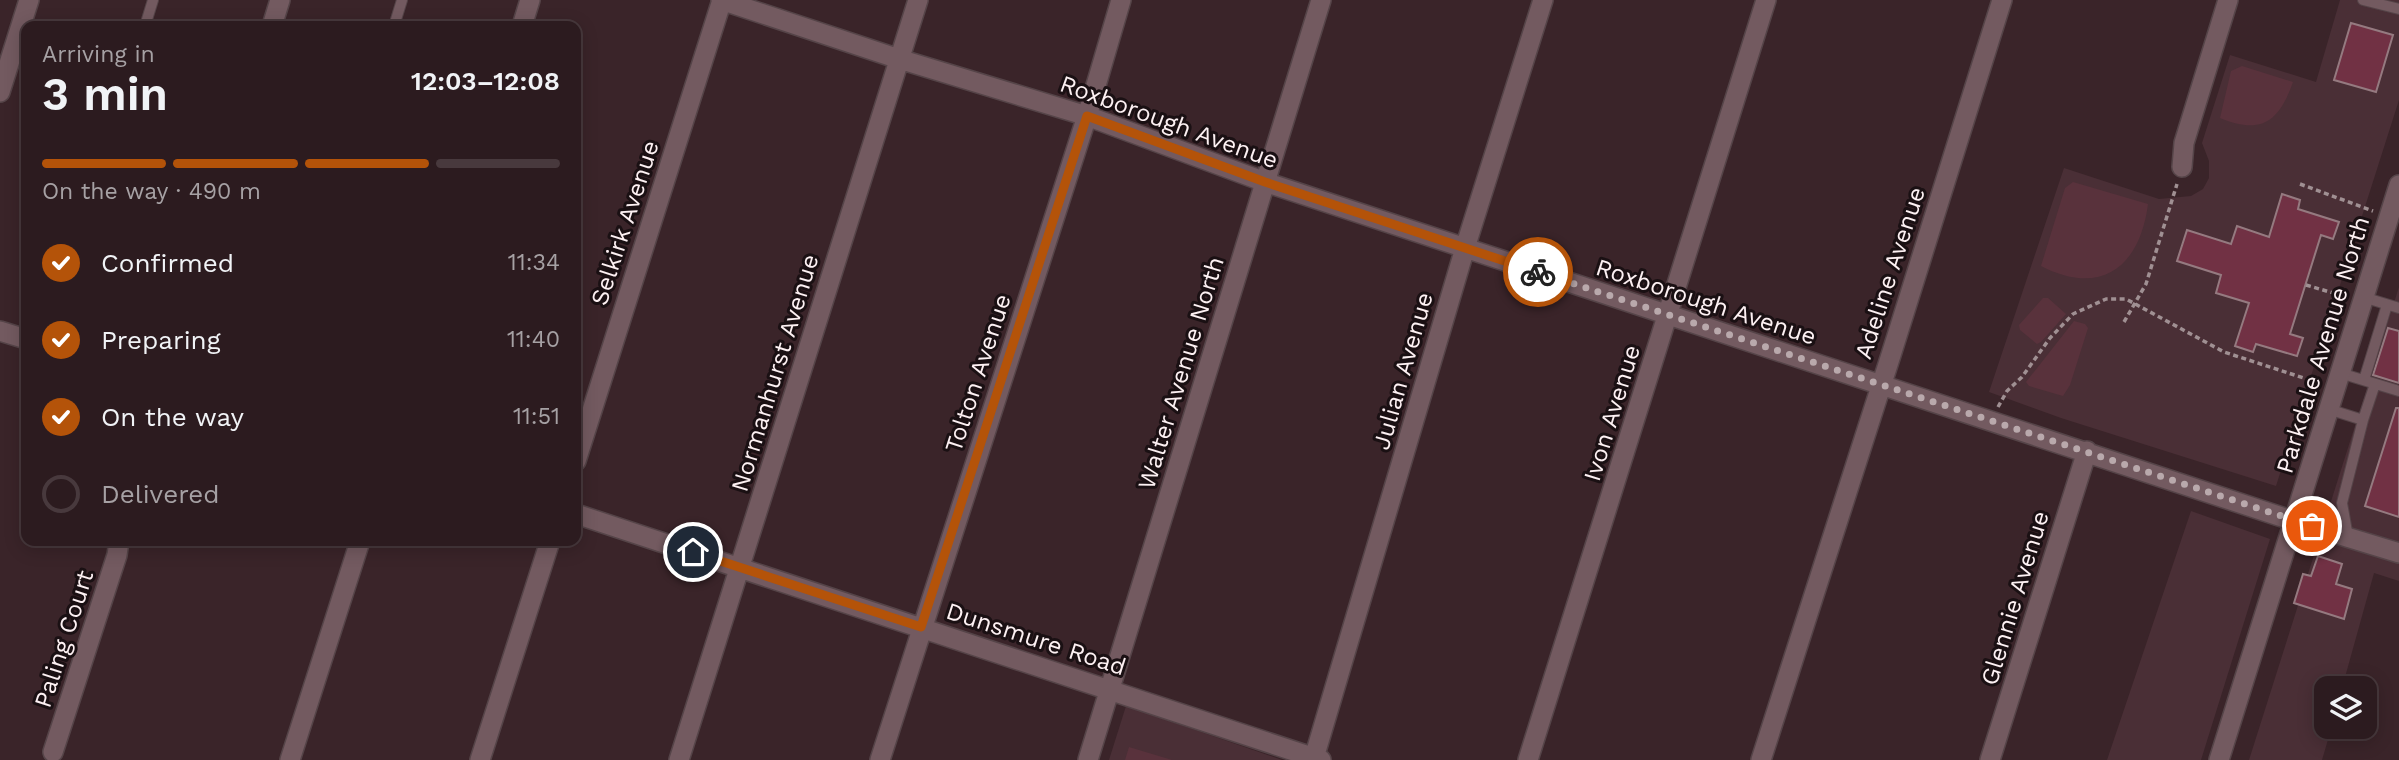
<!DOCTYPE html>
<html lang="en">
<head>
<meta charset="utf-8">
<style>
	:root { --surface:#2c1b1f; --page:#38282c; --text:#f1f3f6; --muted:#a6a1a4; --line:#48393d; --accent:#b45309 }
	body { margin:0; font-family:"Work Sans",sans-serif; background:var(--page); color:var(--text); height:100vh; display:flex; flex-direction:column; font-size:26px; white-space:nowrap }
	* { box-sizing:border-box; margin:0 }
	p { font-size:23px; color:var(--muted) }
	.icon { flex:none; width:38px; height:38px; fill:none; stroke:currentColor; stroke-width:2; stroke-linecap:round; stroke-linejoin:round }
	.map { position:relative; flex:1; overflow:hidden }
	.panel { position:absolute; left:21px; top:21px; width:560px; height:525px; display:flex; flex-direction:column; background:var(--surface); border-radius:14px; box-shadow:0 4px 18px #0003,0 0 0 2px var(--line) }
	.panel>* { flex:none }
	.tools { position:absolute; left:2314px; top:676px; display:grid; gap:14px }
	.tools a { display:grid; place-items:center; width:63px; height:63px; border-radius:14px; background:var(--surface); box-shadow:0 4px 18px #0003,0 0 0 2px var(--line); font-size:35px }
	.pin { position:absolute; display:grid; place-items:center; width:60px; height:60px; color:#fff; margin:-30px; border:4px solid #fff; border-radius:50%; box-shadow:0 2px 7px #0007 }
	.courier { position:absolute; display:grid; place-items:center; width:70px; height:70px; margin:-35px; border:5px solid #b45309; border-radius:50%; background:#fff; color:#222; box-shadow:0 2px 9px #0007 }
	.overview em { font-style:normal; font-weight:600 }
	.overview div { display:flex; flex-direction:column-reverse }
	.overview { display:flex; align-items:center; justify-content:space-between; height:119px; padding:0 21px }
	h1 { font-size:46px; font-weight:600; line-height:52px }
	.bar { display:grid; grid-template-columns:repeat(4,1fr); gap:10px 7px; align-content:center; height:84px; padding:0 21px }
	.bar i { height:9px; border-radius:5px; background:var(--line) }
	.bar .active { background:var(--accent) }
	.bar p { grid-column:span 4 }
	ol { padding:0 21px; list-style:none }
	li { display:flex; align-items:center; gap:21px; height:77px }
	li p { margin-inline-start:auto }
	li .icon { padding:7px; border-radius:50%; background:var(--accent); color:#fff; stroke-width:4 }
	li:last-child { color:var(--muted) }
	li i { width:38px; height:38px; border:4px solid var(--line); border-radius:50% }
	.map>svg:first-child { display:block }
</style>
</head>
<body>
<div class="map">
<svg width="2399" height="760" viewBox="0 0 2399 760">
	<rect width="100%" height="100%" fill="#3a2429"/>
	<!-- built -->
	<path fill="#4a2f36" d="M2340,0H2399V100L2276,486L2061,418L1989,392L2064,168L2159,199L2191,196L2203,189L2209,178V161L2202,143L2230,55L2316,82Z
		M2399,287V581L2374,573L2342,688H2326V726H2332L2322,760H2249Z
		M2191,511L2270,539L2201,760H2107Z
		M1126,706L1282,760H1109Z"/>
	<!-- green -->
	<path fill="#59323c" d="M2242,66L2293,82C2279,122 2261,135 2220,118L2231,71Z
		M2073,182L2148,204C2140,267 2101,297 2041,266L2065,188Z
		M2043,298H2048L2066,314L2041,342L2037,344L2020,330L2019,325Z
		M2074,321L2085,324L2088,328L2070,385L2063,396L2029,386L2026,382Z
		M1129,747L1172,760H1125Z"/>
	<!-- building -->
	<path fill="#713144" stroke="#957a80" stroke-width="2" d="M2351,23L2393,35L2376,92L2334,80Z
		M2282,194L2300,200L2298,209L2339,222L2333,239L2321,235L2290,334L2303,338L2297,356L2256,344L2253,352L2235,346L2249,303L2216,293L2221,275L2177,261L2187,230L2231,244L2237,226L2269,237Z
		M2388,328L2399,331V383L2373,375Z
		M2396,408H2399V517L2365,506Z
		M2318,556L2342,564L2336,584L2352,589L2344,619L2294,603L2303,574L2311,576Z"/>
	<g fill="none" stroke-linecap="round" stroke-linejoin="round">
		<defs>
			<path id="service" d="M2363,0L2399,9
				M145,26L153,0
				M394,26L402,0
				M2363,297L2399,308
				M2340,373L2399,391
				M2364,380L2387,305
				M2328,409L2363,420L2375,384
				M2348,537L2342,503L2363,420"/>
			<path id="minor" d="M721,0L899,59L1087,116L1265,182L2294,521L2399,553
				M272,26L280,0
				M0,92L29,0
				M2182,167L2184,143L2228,0
				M0,331L26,339
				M576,461L722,0
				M576,514L1321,760
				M53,752L117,555L119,541
				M1314,758L1465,248L1543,0
				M480,760L550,541
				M679,760L918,0
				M880,760L1087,116L1121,0
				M1088,760L1321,0
				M1528,760L1766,0
				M1761,760L1891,355L2002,0
				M1990,760L2087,451"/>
			<path id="tertiary" d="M522,26L530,0
				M290,760L360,541"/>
			<path id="secondary" d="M2219,760L2399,185"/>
		</defs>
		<!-- service casing -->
		<use href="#service" stroke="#554448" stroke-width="12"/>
		<!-- minor casing -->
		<use href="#minor" stroke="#554448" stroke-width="22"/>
		<!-- tertiary casing -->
		<use href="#tertiary" stroke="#554448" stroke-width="22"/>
		<!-- secondary casing -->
		<use href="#secondary" stroke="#554448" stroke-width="22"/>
		<!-- path -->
		<path stroke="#a09093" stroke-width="3.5" stroke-dasharray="5 3.5" stroke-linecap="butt" d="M2300,184L2373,211
			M2306,285L2340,295
			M2124,322L2146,284L2177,184
			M1998,407L2007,391L2022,377L2050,338L2073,314L2106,299H2126L2224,352L2319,383"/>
		<!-- service -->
		<use href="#service" stroke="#735a60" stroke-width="10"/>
		<!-- minor -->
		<use href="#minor" stroke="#735a60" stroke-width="19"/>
		<!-- tertiary -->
		<use href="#tertiary" stroke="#735a60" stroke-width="19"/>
		<!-- secondary -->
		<use href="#secondary" stroke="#735a60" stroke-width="19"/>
	</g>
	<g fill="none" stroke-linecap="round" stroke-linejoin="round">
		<!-- done -->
		<path stroke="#b9a9ac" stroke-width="7" stroke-dasharray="0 12.6" d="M1538,272L2312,526"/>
		<!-- route -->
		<path stroke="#b45309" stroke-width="9" d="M693,552L921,627L1087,116L1265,182L1538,272"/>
	</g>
	<g text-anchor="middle" stroke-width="6" stroke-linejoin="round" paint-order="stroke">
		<!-- street labels -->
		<g font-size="24" fill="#fdf1f3" stroke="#1a1013">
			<text transform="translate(1169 122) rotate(20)" y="8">Roxborough Avenue</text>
			<text transform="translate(625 223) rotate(-72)" y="8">Selkirk Avenue</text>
			<text transform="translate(1890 273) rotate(-72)" y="8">Adeline Avenue</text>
			<text transform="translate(1706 302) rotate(18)" y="8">Roxborough Avenue</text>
			<text transform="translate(2323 345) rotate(-73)" y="8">Parkdale Avenue North</text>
			<text transform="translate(1403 371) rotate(-74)" y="8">Julian Avenue</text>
			<text transform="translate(775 373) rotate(-73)" y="8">Normanhurst Avenue</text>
			<text transform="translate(978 373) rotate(-72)" y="8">Tolton Avenue</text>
			<text transform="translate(1181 373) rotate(-73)" y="8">Walter Avenue North</text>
			<text transform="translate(1612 413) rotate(-73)" y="8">Ivon Avenue</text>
			<text transform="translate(2015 598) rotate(-73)" y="8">Glennie Avenue</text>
			<text transform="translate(64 639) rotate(-72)" y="8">Paling Court</text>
			<text transform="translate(1036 639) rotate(18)" y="8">Dunsmure Road</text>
		</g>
	</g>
</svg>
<div class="tools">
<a><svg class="icon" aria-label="layers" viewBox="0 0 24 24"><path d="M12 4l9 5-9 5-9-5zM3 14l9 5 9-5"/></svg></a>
</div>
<div class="pin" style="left:2312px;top:526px;background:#ea580c"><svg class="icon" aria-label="bag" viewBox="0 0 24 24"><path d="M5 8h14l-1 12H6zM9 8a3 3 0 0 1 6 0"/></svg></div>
<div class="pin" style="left:693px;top:552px;background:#1f2937"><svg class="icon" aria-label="home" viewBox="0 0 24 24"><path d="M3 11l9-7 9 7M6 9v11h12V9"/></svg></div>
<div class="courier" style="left:1538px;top:272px"><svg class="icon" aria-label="bike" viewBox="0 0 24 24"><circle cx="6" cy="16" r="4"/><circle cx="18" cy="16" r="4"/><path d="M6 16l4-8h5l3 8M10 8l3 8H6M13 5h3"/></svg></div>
<section class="panel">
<div class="overview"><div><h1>3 min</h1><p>Arriving in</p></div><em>12:03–12:08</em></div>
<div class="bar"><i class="active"></i><i class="active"></i><i class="active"></i><i></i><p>On the way · 490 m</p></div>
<ol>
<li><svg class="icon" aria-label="check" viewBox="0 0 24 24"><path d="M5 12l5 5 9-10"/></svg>Confirmed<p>11:34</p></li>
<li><svg class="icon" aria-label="check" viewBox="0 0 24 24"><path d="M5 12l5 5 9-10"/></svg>Preparing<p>11:40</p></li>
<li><svg class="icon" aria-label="check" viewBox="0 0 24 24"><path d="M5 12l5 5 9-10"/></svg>On the way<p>11:51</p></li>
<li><i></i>Delivered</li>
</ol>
</section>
</div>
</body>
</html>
